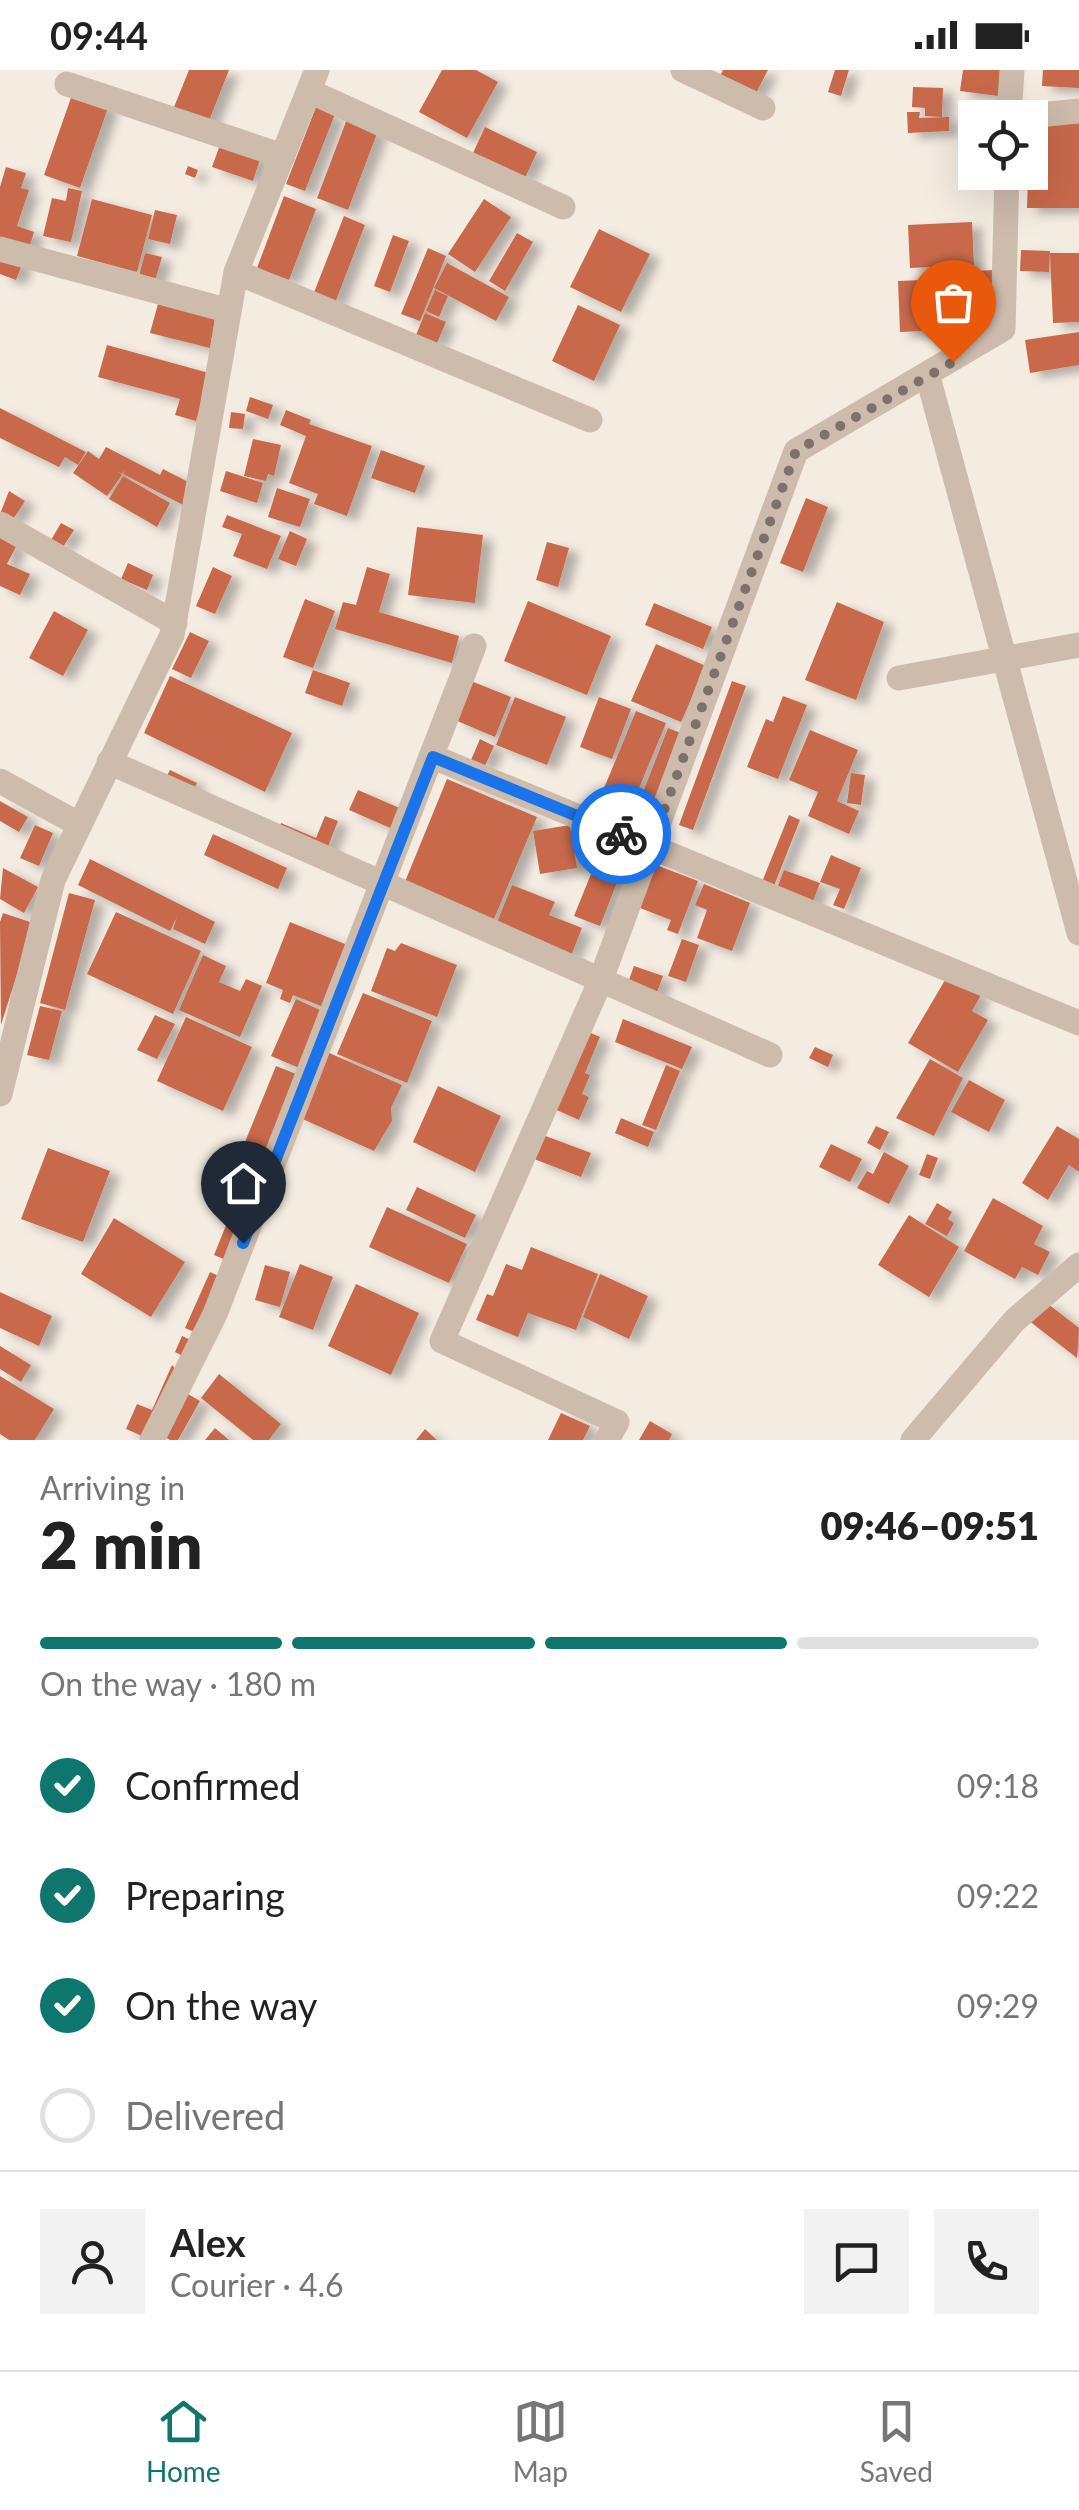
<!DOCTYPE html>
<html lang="en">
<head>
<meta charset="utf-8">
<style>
	:root { --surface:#fff; --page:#f2f2f2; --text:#222; --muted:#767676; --line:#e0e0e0; --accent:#0f766e }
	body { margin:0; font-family:Lato,sans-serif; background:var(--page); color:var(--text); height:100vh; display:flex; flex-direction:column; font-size:38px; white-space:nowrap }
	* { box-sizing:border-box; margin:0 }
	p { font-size:32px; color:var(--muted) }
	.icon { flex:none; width:55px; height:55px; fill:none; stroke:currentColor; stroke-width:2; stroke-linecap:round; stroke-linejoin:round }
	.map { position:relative; height:1370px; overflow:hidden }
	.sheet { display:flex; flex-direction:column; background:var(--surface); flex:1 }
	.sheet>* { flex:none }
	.controls { position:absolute; left:958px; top:30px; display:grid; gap:20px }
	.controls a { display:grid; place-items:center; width:90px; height:90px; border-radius:0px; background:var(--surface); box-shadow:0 10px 40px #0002; font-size:50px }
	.pin { position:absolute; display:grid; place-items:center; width:85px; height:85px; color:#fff; margin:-102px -42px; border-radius:50% 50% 50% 0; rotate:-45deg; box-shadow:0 0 10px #0007 }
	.pin .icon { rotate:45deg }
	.courier { position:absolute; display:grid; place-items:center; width:100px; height:100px; margin:-50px; border:8px solid #1a73e8; border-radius:50%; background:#fff; color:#222; box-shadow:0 2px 12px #0007 }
	.summary em { font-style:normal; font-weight:800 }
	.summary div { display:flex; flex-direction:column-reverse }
	.summary { display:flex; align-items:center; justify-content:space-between; height:170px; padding:0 40px }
	h1 { font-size:65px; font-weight:800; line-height:75px }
	.bar { display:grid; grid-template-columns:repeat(4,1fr); gap:15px 10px; align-content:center; height:120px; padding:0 40px }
	.bar i { height:12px; border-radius:8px; background:var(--line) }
	.bar .current { background:var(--accent) }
	.bar p { grid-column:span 4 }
	.line { display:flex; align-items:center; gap:25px; padding:0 40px; border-top:2px solid var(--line) }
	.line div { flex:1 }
	.round { display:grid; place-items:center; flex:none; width:105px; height:105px; border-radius:0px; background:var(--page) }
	ol { padding:0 40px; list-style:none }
	li { display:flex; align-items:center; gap:30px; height:110px }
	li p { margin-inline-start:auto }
	li .icon { padding:10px; border-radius:50%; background:var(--accent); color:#fff; stroke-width:4 }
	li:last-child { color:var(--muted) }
	li i { width:55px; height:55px; border:5px solid var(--line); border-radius:50% }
	.status { display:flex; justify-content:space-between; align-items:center; height:70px; padding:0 50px; background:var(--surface); direction:ltr }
	.status svg { height:28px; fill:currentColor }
	.dock { display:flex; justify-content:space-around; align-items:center; height:140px; border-top:2px solid var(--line); background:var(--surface); font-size:28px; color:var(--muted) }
	.dock a { display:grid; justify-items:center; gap:5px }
	.dock .current { color:var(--accent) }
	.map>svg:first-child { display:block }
</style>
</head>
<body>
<div class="status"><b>09:44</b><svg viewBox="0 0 49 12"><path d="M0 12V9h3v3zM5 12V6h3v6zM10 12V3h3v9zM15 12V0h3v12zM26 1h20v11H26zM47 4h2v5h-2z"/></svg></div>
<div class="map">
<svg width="1079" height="1370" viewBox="0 0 1079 1370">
	<defs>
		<filter id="shadow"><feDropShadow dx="10" dy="5.5" stdDeviation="5" flood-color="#0004"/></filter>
	</defs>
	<rect width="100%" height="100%" fill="#f4ebe1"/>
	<!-- building -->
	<path fill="#c8694b" filter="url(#shadow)" d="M189,0H229L207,56L172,42Z
		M442,0H476L498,12L467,68L419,42Z
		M723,0H768L755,25L720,6Z
		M835,0H849L841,26L828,22Z
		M963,0H1010L1006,27L960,21Z
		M1043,0H1079V18L1042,16Z
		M913,17L943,18L942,47L925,46V38L912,37Z
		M73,22L109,35L80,118L44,105Z
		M987,31L1004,32L1003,48H986Z
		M316,37L335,44L305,121L286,114Z
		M907,42H920L919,48L949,47V61L908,63Z
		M1030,47H1079V138H1027Z
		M347,49L378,61L348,140L317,128Z
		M485,57L537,82L525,108L473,83Z
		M221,72L261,86L253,111L212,97Z
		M188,96L198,100L195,108L185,104Z
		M6,97L26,103L21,118L29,120L17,156L34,162L27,185L0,176V117Z
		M68,118L82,121L71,172L43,166L52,128L66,131Z
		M284,126L316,139L289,210L257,198Z
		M92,129L152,145L137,202L77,186Z
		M484,129L511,147L475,202L448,184Z
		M155,140L177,145L170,174L148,169Z
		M344,146L365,155L335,233L313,225Z
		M972,152L974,195L910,198L908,155Z
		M599,159L650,184L621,242L570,217Z
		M517,163L533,172L505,221L489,211Z
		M393,165L409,171L390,222L374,216Z
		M428,178L446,186L420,251L401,244Z
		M1021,180L1050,181L1049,202L1020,201Z
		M0,183L23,192L16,210L0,204Z
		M145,183L162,187L153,218L137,214Z
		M1050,183H1079V252L1053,253Z
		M447,193L509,227L496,251L434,218Z
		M996,200L997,225L953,226L952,202Z
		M949,209L951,260L900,262L898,211Z
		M435,220L448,226L439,247L426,241Z
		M158,234L215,248L210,278L150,263Z
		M578,235L620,255L594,311L552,291Z
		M425,243L446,252L437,273L416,265Z
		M1079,262V295L1030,303L1025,270Z
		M107,275L209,303L196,351L175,345L180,329L98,307Z
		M250,327L273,335L268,349L246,341Z
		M0,338L86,382L78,395L65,387L59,397L0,368Z
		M286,340L311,350L309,354L372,376L347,446L314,434L318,424L289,413L306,366L280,355Z
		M231,342L245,344L243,359L229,358Z
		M253,369L281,375L274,406L268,404L266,411L244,406Z
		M106,377L160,405L163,399L196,416L185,436L123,404L125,400L122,404L116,401L122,405L107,426L73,403L88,381L99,389Z
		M381,380L425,396L415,423L371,408Z
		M226,401L263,413L257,433L220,421Z
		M123,406L170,433L157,457L109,429Z
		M277,418L310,429L300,457L268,447Z
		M9,421L25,431L12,451L0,444Z
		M806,428L828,437L803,502L780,493Z
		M227,445L281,466L267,499L233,486L242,464L222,457Z
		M61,453L74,460L63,477L51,470Z
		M417,457L483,465L475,533L408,525Z
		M290,461L307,469L296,496L278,489Z
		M0,466L17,475L7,494L30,504L20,525L0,516Z
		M547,472L569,478L558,517L536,510Z
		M128,493L153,505L147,520L121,509Z
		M213,497L232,506L215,544L196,536Z
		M367,497L390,504L379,542L459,566L452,593L335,559L343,532L356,535Z
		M305,529L335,541L313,598L283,587Z
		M528,531L611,566L587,625L504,591Z
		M837,532L884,552L856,630L805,610Z
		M654,533L712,557L703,579L645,555Z
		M54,541L88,560L63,606L29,588Z
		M190,562L209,571L191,608L172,599Z
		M656,574L706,596L681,652L631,631Z
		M313,600L350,613L342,636L305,623Z
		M170,606L292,663L265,722L144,663Z
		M471,611L511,627L495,667L455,650Z
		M732,611L746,616L693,760L679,755Z
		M783,626L807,635L778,709L747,697L766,649L773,652Z
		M515,627L566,647L547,695L496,675Z
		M599,627L631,639L612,689L580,677Z
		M636,641L666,653L622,759L592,747Z
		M668,658L686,665L647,765L629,758Z
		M810,660L858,680L837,731L859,741L849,764L808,746L818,722L789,710Z
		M480,669L494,676L485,696L471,690Z
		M170,700L197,713L190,727L163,713Z
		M851,703L865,705L861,735L847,733Z
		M447,709L537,747L491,856L402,819Z
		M358,720L404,740L395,760L349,740Z
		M0,731L28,747L19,762L0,751Z
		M789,745L800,750L774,816L762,812Z
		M325,746L338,751L324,787L276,766L281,753L316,768Z
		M35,755L53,763L39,796L20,788Z
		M570,755L577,798L540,804L533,761Z
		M213,764L287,798L278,819L204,785Z
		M606,767L631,777L600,856L574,846Z
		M831,785L861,798L844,839L833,835L840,819L820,812Z
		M90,789L215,852L205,874L173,859L177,847L170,861L78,815Z
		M656,795L698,811L678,864L667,860L671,850L640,838Z
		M3,798L38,817L24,843L0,829Z
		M784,800L820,813L812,834L776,821Z
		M704,814L750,833L732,881L697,868L707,840L695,835Z
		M512,815L555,832L549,845L582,858L571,886L496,855Z
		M69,823L95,830L65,940L40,933Z
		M116,842L201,881L173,944L87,904Z
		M3,843L33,853L1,955L0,852Z
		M290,852L350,876L326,938L293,925L290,933L280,929L283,920L266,913Z
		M682,869L699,875L686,912L668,906Z
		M401,873L457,895L437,947L371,921L387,878L395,881Z
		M203,885L226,896L219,912L240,921L246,909L262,916L240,967L179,940Z
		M634,896L663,906L656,925L627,915Z
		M948,905L981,925L972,941L988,950L958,1002L908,973Z
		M363,923L432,951L407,1013L337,984Z
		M296,929L329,944L304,1000L271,986Z
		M40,936L62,941L49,990L27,985Z
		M155,945L175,954L157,989L137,980Z
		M186,947L252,977L223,1041L157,1011Z
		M623,949L692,977L682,999L615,972Z
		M584,960L600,967L585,1003L590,1005L582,1024L589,1027L579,1050L550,1037Z
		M815,977L833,985L828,997L809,988Z
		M327,982L402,1015L391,1038L392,1051L374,1081L298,1047Z
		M930,989L963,1008L934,1066L896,1048Z
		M666,995L680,1001L656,1060L642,1055Z
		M276,996L304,1007L265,1105L236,1094Z
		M969,1010L1005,1030L989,1062L951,1042Z
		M438,1016L501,1046L475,1102L413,1072Z
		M621,1048L654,1062L648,1077L615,1063Z
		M876,1056L889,1062L880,1080L867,1073Z
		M1057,1056L1079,1069V1102L1069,1095L1048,1130L1022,1113Z
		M543,1065L591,1083L581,1107L534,1089Z
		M831,1074L862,1089L850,1112L819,1097Z
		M48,1078L110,1101L83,1172L21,1149Z
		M884,1082L909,1096L889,1134L857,1118L867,1101L873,1104Z
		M927,1084L938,1088L930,1109L919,1105Z
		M247,1104L262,1110L228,1191L214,1185Z
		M417,1117L476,1145L465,1168L406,1140Z
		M993,1128L1043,1156L1034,1174L1050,1182L1038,1205L1022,1197L1015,1209L964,1181Z
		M937,1133L952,1142L948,1149L954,1153L947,1166L925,1154Z
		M387,1137L467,1174L449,1213L369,1177Z
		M909,1145L959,1177L929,1227L878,1195Z
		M114,1148L185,1192L151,1247L81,1204Z
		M531,1177L598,1204L576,1260L528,1243L518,1267L476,1250L487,1224L493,1226L506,1194L522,1200Z
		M300,1194L333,1207L313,1260L279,1247Z
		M265,1195L290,1202L280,1237L255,1230Z
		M210,1202L223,1208L199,1264L185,1258Z
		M600,1204L648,1226L629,1269L583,1247Z
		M356,1214L419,1243L391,1305L328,1276Z
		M0,1222L52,1246L39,1276L0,1258Z
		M1043,1230L1079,1258L1077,1288L1028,1250Z
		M182,1266L193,1271L185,1287L175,1282Z
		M0,1276L31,1295L21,1312L0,1299Z
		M172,1295L178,1302L149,1369L126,1359L137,1334L152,1340Z
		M219,1304L281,1354L269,1370H253L201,1328Z
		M0,1306L54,1339L35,1370H9L0,1364Z
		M188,1324L200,1331L178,1370H170L163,1366Z
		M561,1343L590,1356L583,1370H548Z
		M650,1351L672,1364L669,1370H639Z
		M215,1358L229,1370H205Z
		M425,1359L437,1370H416Z"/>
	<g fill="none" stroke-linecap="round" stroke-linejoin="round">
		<!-- minor -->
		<path stroke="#cdbbac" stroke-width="25" d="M683,0L763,38
			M67,14L283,86
			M309,21L563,137
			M1009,46L1012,0
			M1009,48L1079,41
			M0,179L226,240
			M236,202L590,350
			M928,307L1079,863
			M0,454L175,553
			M899,608L1079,575
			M433,687L1079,953
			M109,692L770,985
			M0,711L80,755
			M0,1024L53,810L172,565L236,202L317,0
			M152,1370L215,1244L474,576
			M607,1370L617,1352L442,1271L600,912L796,381L1003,259L1007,102
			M913,1370L1015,1250L1079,1195"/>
	</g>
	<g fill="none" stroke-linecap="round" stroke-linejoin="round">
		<!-- done -->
		<path stroke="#7c716b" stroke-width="10" stroke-dasharray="0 18" d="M621,764L651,776L796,381L953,292"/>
		<!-- route -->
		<path stroke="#1a73e8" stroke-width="12" d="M243,1173L433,687L621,764"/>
	</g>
</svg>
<div class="controls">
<a><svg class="icon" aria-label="locate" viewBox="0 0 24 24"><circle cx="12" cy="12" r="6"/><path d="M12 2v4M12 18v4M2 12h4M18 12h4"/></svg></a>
</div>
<div class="pin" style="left:953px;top:292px;background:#ea580c"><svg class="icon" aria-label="bag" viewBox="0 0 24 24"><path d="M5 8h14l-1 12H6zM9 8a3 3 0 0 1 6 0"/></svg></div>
<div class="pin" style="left:243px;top:1173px;background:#1f2937"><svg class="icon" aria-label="home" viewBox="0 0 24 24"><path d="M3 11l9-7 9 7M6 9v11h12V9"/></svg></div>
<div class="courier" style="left:621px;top:764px"><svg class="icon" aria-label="bike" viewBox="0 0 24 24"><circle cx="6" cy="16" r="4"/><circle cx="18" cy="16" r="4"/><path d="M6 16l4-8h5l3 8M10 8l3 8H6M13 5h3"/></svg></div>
</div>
<section class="sheet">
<div class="summary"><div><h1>2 min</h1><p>Arriving in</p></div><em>09:46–09:51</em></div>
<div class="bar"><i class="current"></i><i class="current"></i><i class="current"></i><i></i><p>On the way · 180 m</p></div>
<ol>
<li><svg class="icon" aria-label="check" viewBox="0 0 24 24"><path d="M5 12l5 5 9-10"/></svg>Confirmed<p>09:18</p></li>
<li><svg class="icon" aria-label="check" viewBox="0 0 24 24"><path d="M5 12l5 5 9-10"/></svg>Preparing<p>09:22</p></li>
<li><svg class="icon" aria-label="check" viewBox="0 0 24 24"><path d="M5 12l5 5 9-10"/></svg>On the way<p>09:29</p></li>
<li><i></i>Delivered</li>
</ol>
<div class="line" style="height:180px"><a class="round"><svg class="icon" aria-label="person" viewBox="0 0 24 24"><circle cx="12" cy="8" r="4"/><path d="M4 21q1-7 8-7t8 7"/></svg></a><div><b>Alex</b><p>Courier · 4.6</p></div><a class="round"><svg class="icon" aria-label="chat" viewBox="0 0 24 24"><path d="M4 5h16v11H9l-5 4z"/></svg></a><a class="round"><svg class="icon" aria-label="phone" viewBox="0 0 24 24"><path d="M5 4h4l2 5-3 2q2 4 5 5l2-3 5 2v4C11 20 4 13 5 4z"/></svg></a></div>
</section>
<nav class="dock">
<a class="current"><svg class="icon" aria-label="home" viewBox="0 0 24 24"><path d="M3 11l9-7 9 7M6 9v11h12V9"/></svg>Home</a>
<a><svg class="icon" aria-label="map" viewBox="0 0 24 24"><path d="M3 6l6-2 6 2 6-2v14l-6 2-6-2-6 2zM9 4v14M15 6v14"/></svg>Map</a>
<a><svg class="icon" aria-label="saved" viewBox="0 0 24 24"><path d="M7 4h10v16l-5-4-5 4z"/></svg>Saved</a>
</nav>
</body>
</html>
